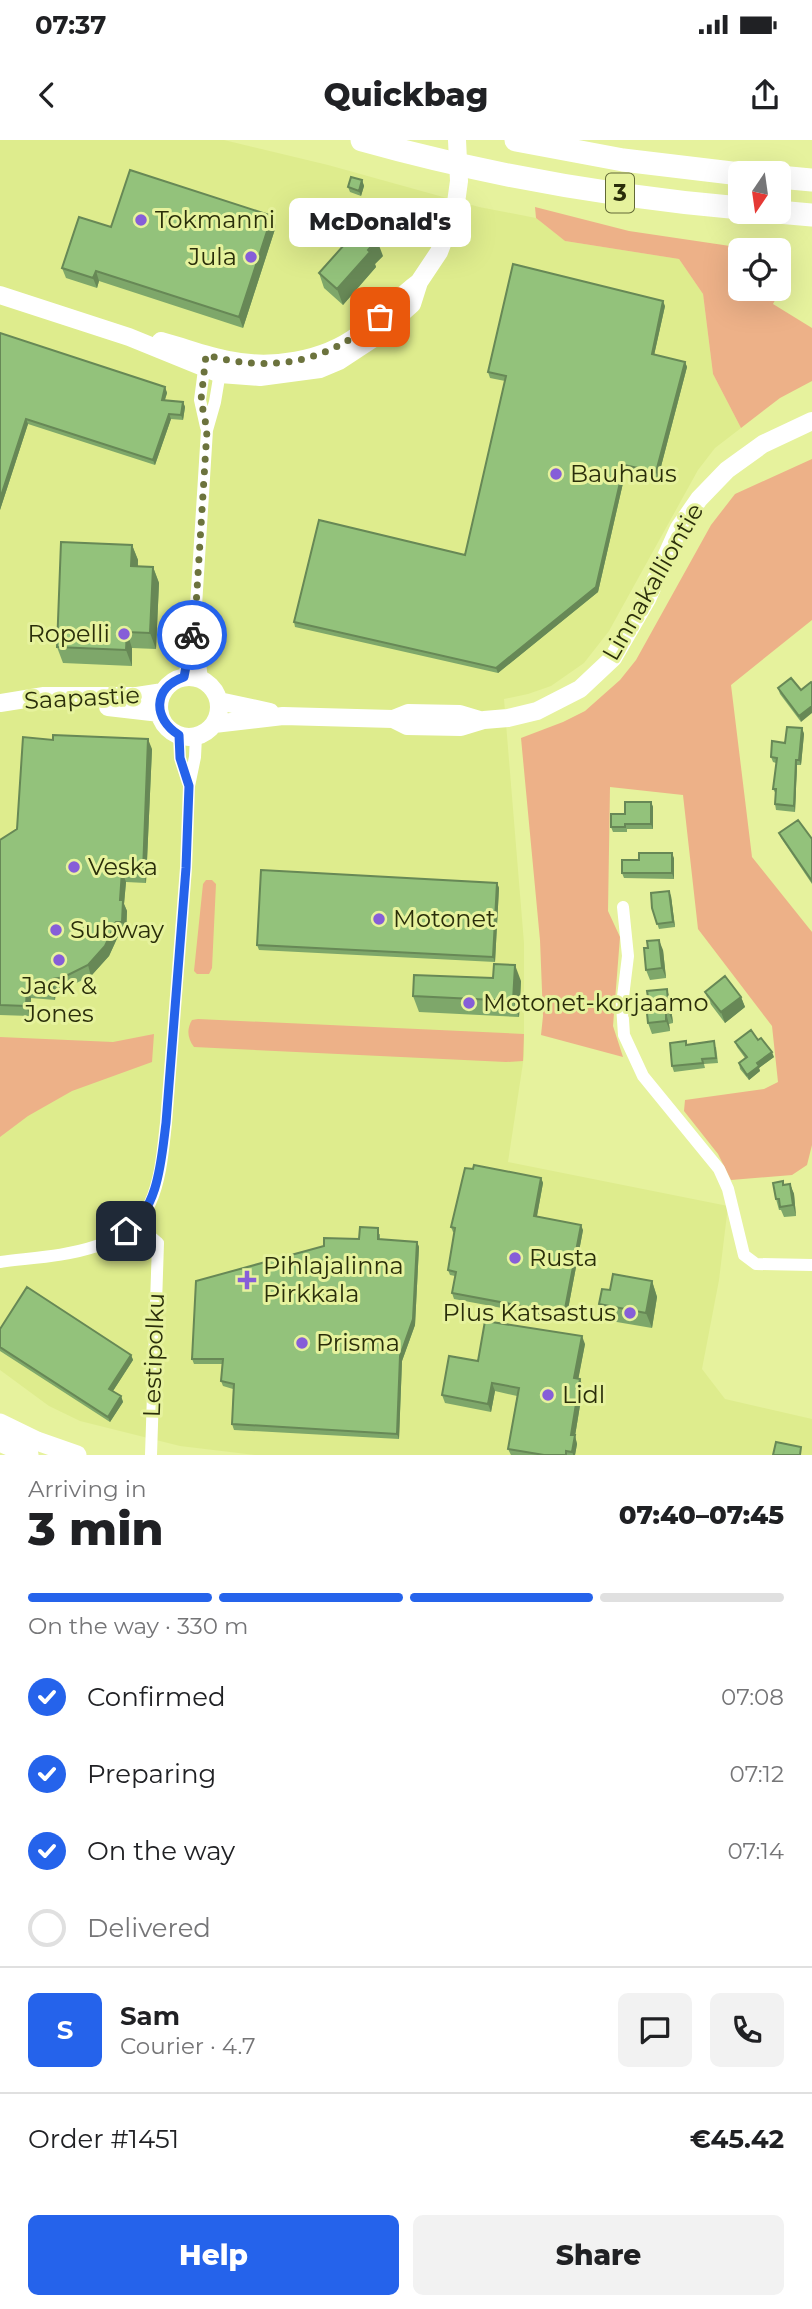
<!DOCTYPE html>
<html lang="en">
<head>
<meta charset="utf-8">
<style>
	:root { --surface:#fff; --page:#f2f2f2; --text:#202124; --muted:#757577; --line:#e0e0e0; --accent:#2563eb }
	body { margin:0; font-family:Montserrat,sans-serif; background:var(--page); color:var(--text); height:100vh; display:flex; flex-direction:column; font-size:26px; white-space:nowrap }
	* { box-sizing:border-box; margin:0 }
	p { font-size:23px; color:var(--muted) }
	.icon { flex:none; width:38px; height:38px; fill:none; stroke:currentColor; stroke-width:2; stroke-linecap:round; stroke-linejoin:round }
	.map { position:relative; height:1315px; overflow:hidden }
	.panel { display:flex; flex-direction:column; background:var(--surface); flex:1 }
	.panel>* { flex:none }
	.needle { width:46px; rotate:193deg }
	.fabs { position:absolute; left:728px; top:21px; display:grid; gap:14px }
	.fabs a { display:grid; place-items:center; width:63px; height:63px; border-radius:10px; background:var(--surface); box-shadow:0 7px 28px #0002; font-size:35px }
	.pin { position:absolute; display:grid; place-items:center; width:60px; height:60px; color:#fff; margin:-30px; border-radius:14px; box-shadow:0 4px 10px #0006 }
	.courier { position:absolute; display:grid; place-items:center; width:70px; height:70px; margin:-35px; border:5px solid #2563eb; border-radius:50%; background:#fff; color:#222; box-shadow:0 2px 9px #0007 }
	.bubble { position:absolute; height:49px; border-radius:10px; background:var(--surface); box-shadow:0 7px 28px #0002; font-size:23px; font-weight:800; line-height:49px; text-align:center }
	.head em { font-style:normal; font-weight:800 }
	.head div { display:flex; flex-direction:column-reverse }
	.head { display:flex; align-items:center; justify-content:space-between; height:119px; padding:0 28px }
	h1 { font-size:46px; font-weight:800; line-height:52px }
	.bar { display:grid; grid-template-columns:repeat(4,1fr); gap:10px 7px; align-content:center; height:84px; padding:0 28px }
	.bar i { height:9px; border-radius:5px; background:var(--line) }
	.bar .selected { background:var(--accent) }
	.bar p { grid-column:span 4 }
	.line { display:flex; align-items:center; gap:18px; padding:0 28px; border-top:2px solid var(--line) }
	.line div { flex:1 }
	.round { display:grid; place-items:center; flex:none; width:74px; height:74px; border-radius:10px; background:var(--page) }
	ol { padding:0 28px; list-style:none }
	li { display:flex; align-items:center; gap:21px; height:77px }
	li p { margin-inline-start:auto }
	li .icon { padding:7px; border-radius:50%; background:var(--accent); color:#fff; stroke-width:4 }
	li:last-child { color:var(--muted) }
	li i { width:38px; height:38px; border:4px solid var(--line); border-radius:50% }
	.primary-button { display:flex; gap:14px; margin-top:auto; padding:14px 28px }
	.primary-button a { flex:1; height:80px; border-radius:10px; background:var(--accent); color:#fff; font-size:28px; font-weight:800; line-height:80px; text-align:center }
	.primary-button a+a { background:var(--page); color:var(--text) }
	.status { display:flex; justify-content:space-between; align-items:center; height:49px; padding:0 35px; background:var(--surface); direction:ltr }
	.status svg { height:19px; fill:currentColor }
	header { display:flex; justify-content:space-between; align-items:center; height:91px; padding:0 28px; background:var(--surface); font-size:32px; font-weight:800 }
	.map>svg:first-child { display:block }
</style>
</head>
<body>
<div class="status"><b>07:37</b><svg viewBox="0 0 49 12"><path d="M0 12V9h3v3zM5 12V6h3v6zM10 12V3h3v9zM15 12V0h3v12zM26 1h20v11H26zM47 4h2v5h-2z"/></svg></div>
<header><svg class="icon" aria-label="back" viewBox="0 0 24 24"><path d="M15 5l-7 7 7 7"/></svg>Quickbag<svg class="icon" aria-label="share" viewBox="0 0 24 24"><path d="M12 15V3M7 8l5-5 5 5M5 13v7h14v-7"/></svg></header>
<div class="map">
<svg width="812" height="1315" viewBox="0 0 812 1315">
	<rect width="100%" height="100%" fill="#e6f29d"/>
	<!-- built -->
	<path fill="#deec8d" d="M0,0H224L328,25L479,67L536,78L565,101L679,119L703,154L713,234L741,288L715,308L698,330L609,491L584,523L551,546L528,554L504,559L524,803V916L508,1022L728,1066L719,1140L702,1229L725,1259L812,1279V1315H255L180,1306L80,1281L49,1266L0,1230Z"/>
	<!-- green -->
	<path fill="#edb188" d="M535,67L629,91L757,110H740V149H779V113L791,115V130L773,164L812,188V241L780,258L741,288L713,234L703,154L679,119L565,101L536,78Z
		M812,319V480L731,545L752,717L812,792V1005L807,1025L792,1035L731,1040L718,1014L684,971L685,960L764,949L778,942L772,886L698,789L683,655L610,647L608,771L620,797L613,886L623,917L541,895L543,876L540,800L521,598L563,582L585,571L620,540L636,520L711,385L735,354Z
		M206,740H212L216,744L212,828L209,834H197L194,831L203,744Z
		M198,879L524,894L523,921L506,922L194,907C188,899 186,890 192,880Z
		M154,894L152,922L72,951L28,976L0,997V897L113,902Z"/>
	<g fill="none" stroke-linecap="round" stroke-linejoin="round">
		<!-- street -->
		<path stroke="#fff" stroke-width="12" d="M205,222L200,260L206,287
			M196,488L202,540
			M184,537L195,482L207,290L215,262L221,226
			M179,595L180,618L188,643
			M623,767L628,816L622,865L624,895L643,936L719,1029L728,1049L744,1115L756,1124L812,1125
			M136,1084L158,1103L151,1315
			M0,1122C50,1115 124,1116 150,1063C161,1039 163,1009 166,983L186,728L189,646L195,617L196,596"/>
		<!-- secondary -->
		<path stroke="#fff" stroke-width="18" d="M0,155L129,197L220,234L260,237L320,229L339,221L374,198L412,164L419,142L439,112L455,70L459,41L457,0
			M161,201C184,207 206,216 229,220C271,229 323,221 358,195C380,179 397,158 419,142
			M159 567a30 30 0 1 1 60 0a30 30 0 1 1-60 0Z
			M219,561L270,572
			M0,563L44,556H137L163,552
			M108,567L160,573
			M393,579L407,586L461,587L484,580L508,578L537,571L580,549L613,518L647,459L679,388L699,359L727,330L763,304L812,281
			M214,584L283,576L393,579L408,573L460,574L480,580"/>
		<!-- primary -->
		<path stroke="#fff" stroke-width="19" d="M0,1283L37,1301L77,1315
			M0,1302L29,1315"/>
		<!-- highway -->
		<path stroke="#fff" stroke-width="23" d="M362,0C483,34 614,57 740,68
			M516,0L623,20L740,34
			M779,37L812,40
			M778,72L812,75"/>
	</g>
	<!-- wall -->
	<path fill="#7ea76a" d="M362,40L364,46L361,56L350,52L348,47Z
		M272,76L276,86L243,188L99,141L97,148L66,138L62,128L111,87Z
		M383,116L375,124L376,127L343,165L324,148L319,133Z
		M665,166L654,215L685,222L687,227L658,338L626,330L598,452L498,533L295,487L294,482L465,415L505,241L490,238L488,232Z
		M0,193L165,247L167,253L165,260L183,262L185,267L183,280L171,279L155,325L28,284L0,370Z
		M132,405L138,420V427H153L159,443L156,509L132,508V526L63,523L57,507Z
		M791,538L801,582L780,554L778,548Z
		M802,588L804,594L801,625H797L795,672L776,670L775,664L776,654L773,649L776,623L773,622L771,617L785,603Z
		M152,609L146,743L126,742L124,764L127,771L126,793L120,792L109,816L91,836L68,847L56,849L55,860L31,858L30,876L0,875V700Z
		M651,662L653,667V689H627V692H613L611,687L625,674Z
		M779,693L812,699V744L781,698Z
		M674,718V739L624,738L622,733Z
		M497,743L499,748L495,822L259,810L257,805Z
		M671,756L675,787L659,789L652,768Z
		M663,810L666,838L650,840L646,830Z
		M521,841L519,877L419,872L413,856Z
		M705,852L741,857L745,867L725,883L709,862Z
		M670,860L673,883L669,884L670,891L652,894L648,883Z
		M735,902L774,917L759,928L760,931L749,940L740,929L739,923L745,918L737,907Z
		M687,905L716,907L718,923L704,924L705,928L674,932L672,926Z
		M473,1029L541,1038L543,1043L537,1076L583,1090L566,1180L454,1159L452,1153L455,1136L450,1135L448,1130L455,1093L453,1092L451,1087Z
		M783,1041L784,1045L790,1044L794,1054L796,1076L784,1077L781,1070H779L776,1059Z
		M380,1094V1099L417,1102L419,1107L415,1185L402,1221L399,1299L234,1290L232,1284L233,1249L223,1246L221,1241L222,1224H194L192,1219L359,1099Z
		M652,1141L657,1157L652,1188L605,1180L599,1164L610,1150Z
		M0,1189L131,1215L133,1220L113,1251L121,1256L123,1262L110,1282L0,1211Z
		M585,1204L578,1239L583,1247L575,1296L577,1304L575,1315H511L508,1309L517,1256L495,1251L491,1272L445,1263L442,1255L478,1221Z"/>
	<!-- shaded-wall -->
	<path fill="#678856" d="M362,40L364,46L361,56L359,51Z
		M272,76L276,86L243,188L239,177Z
		M377,100L383,116L375,124L376,127L343,165L337,149Z
		M96,131L99,141L97,148L93,138Z
		M663,161L665,166L653,220L652,214Z
		M685,222L687,227L658,338L656,332Z
		M165,247L167,253L163,265L162,260Z
		M183,262L185,267L183,280L181,275Z
		M169,274L171,279L155,325L153,320Z
		M26,279L28,284L0,370V359Z
		M624,325L626,330L598,452L498,533L496,528Z
		M132,405L138,420L137,442L131,426Z
		M153,427L159,443L156,509L150,493Z
		M127,492L132,508V526L126,510Z
		M812,566V573L801,582L799,576Z
		M802,588L804,594L801,625L799,620Z
		M148,599L152,609L146,743L143,732Z
		M796,620L797,625L795,672L794,666Z
		M651,662L653,667V689L651,684Z
		M672,713L674,718V739L672,733Z
		M122,731L126,742L124,764L127,771L126,793L122,782L120,760Z
		M497,743L499,748L495,822L493,817Z
		M669,751L671,756L675,787L673,782Z
		M116,782L120,792L109,816L91,836L88,825Z
		M659,800L663,810L666,838L662,828Z
		M515,825L521,841L519,877L513,861Z
		M52,839L56,849L55,860L51,849Z
		M27,848L31,858L30,876L26,866Z
		M667,849L670,860L673,883L669,873Z
		M741,857L745,867L725,883L721,872Z
		M666,873L669,884L670,891L666,881Z
		M772,912L774,917L759,928L760,931L749,940L747,935L757,923Z
		M541,1038L543,1043L536,1081L534,1076Z
		M790,1044L794,1054L796,1076L793,1065Z
		M581,1085L583,1090L566,1180L564,1174Z
		M417,1102L419,1107L415,1185L402,1221L399,1299L397,1294L400,1216Z
		M652,1141L657,1157L652,1188L646,1173Z
		M582,1196L585,1204L577,1246L574,1238Z
		M131,1215L133,1220L111,1254L109,1249Z
		M580,1239L583,1247L575,1296L577,1304L575,1315H573L571,1295Z
		M492,1243L495,1251L491,1272L488,1264Z
		M121,1256L123,1262L110,1282L108,1277Z"/>
	<!-- building -->
	<path fill="#93c27b" stroke="#678856" stroke-width="2" d="M130,30L272,76L239,177L96,131L93,138L62,128L79,77L111,87Z
		M351,37L362,40L359,51L348,47Z
		M361,86L377,100L368,110L370,112L337,149L319,133Z
		M513,124L663,161L652,214L685,222L656,332L624,325L596,447L496,528L294,482L319,380L465,415L506,236L488,232Z
		M0,193L165,247L162,260L183,262L181,275L169,274L153,320L26,279L0,359Z
		M61,402L132,405L131,426L153,427L150,493L127,492L126,510L57,507Z
		M791,538L801,550L811,542L812,543V566L799,576L778,548Z
		M787,587L802,588L799,620H796L794,666L775,664L776,649H773L777,618L771,617L772,601L785,603Z
		M53,595L148,599L143,732L122,731L120,760H123L122,782H116L105,806L88,825L64,837L52,839L51,849L27,848L26,866L0,865V700L17,689L23,597L53,600Z
		M625,662H651V684H625V687H611V674H625Z
		M798,680L812,699V741L779,693Z
		M639,713H672V733H622V720H639Z
		M261,730L497,743L493,817L257,805Z
		M669,751L673,782L657,784L652,768L651,753Z
		M659,800L662,828L646,830L644,808H648L647,801Z
		M494,824L515,825L513,861L413,856L414,835L493,838Z
		M725,836L741,857L721,872L705,852Z
		M667,849L669,873H666V881L648,883L646,864L649,863L647,851Z
		M751,890L758,900L761,898L772,912L757,923L759,926L747,935L739,923L747,917L735,902Z
		M686,901V905L714,901L716,918L702,919L703,923L672,926L670,903Z
		M474,1025L541,1038L534,1076L581,1085L564,1174L452,1153L456,1132L448,1130L455,1088L451,1087L465,1028L473,1029Z
		M783,1041V1045L790,1044L793,1065L780,1067L779,1059H776L773,1043Z
		M360,1087L378,1088V1099L417,1102L413,1179L400,1216L397,1294L232,1284L234,1244L221,1241L223,1219H192L196,1141L324,1106V1098L359,1099Z
		M613,1134L652,1141L646,1173L599,1164L602,1149L610,1150Z
		M27,1147L131,1215L109,1249L121,1256L108,1277L0,1207V1189Z
		M485,1181L582,1196L574,1238L580,1239L571,1295H575L572,1312L566,1311V1315H544L508,1309L519,1248L492,1243L488,1264L442,1255L449,1216L478,1221Z
		M776,1302L801,1307L800,1315H773Z"/>
	<g fill="none" stroke-linecap="round" stroke-linejoin="round">
		<!-- done -->
		<path stroke="#6c733d" stroke-width="7" stroke-dasharray="0 12.6" d="M192,495L195,482L207,290L201,260L206,215C274,233 327,223 380,177"/>
		<!-- route -->
		<path stroke="#2563eb" stroke-width="9" d="M126,1091C159,1068 161,1021 166,983L186,728L189,646L180,618L179,595C153,579 152,548 184,537L192,495"/>
	</g>
	<!-- markers -->
	<g fill="#865ed8" stroke="#e6f29d" stroke-width="2.5">
		<circle cx="141" cy="80" r="7"/>
		<circle cx="251" cy="117" r="7"/>
		<circle cx="556" cy="334" r="7"/>
		<circle cx="124" cy="494" r="7"/>
		<circle cx="74" cy="727" r="7"/>
		<circle cx="379" cy="779" r="7"/>
		<circle cx="56" cy="790" r="7"/>
		<circle cx="59" cy="820" r="7"/>
		<circle cx="469" cy="863" r="7"/>
		<circle cx="515" cy="1118" r="7"/>
		<path d="M243.5 1129.5h7v7h7v7h-7v7h-7v-7h-7v-7h7z"/>
		<circle cx="630" cy="1173" r="7"/>
		<circle cx="302" cy="1203" r="7"/>
		<circle cx="548" cy="1255" r="7"/>
	</g>
	<g text-anchor="middle" stroke-width="6" stroke-linejoin="round" paint-order="stroke">
		<!-- shield labels -->
		<rect fill="#e6f29d" stroke="#626936" stroke-width="2" x="606" y="33.5" width="28" height="39" rx="5"/>
		<g font-size="23" font-weight="bold" fill="#2a2e0a">
			<text x="620" y="61">3</text>
		</g>
		<!-- poi labels -->
		<g font-size="24" fill="#2a2e0a" stroke="#e6f29d" text-anchor="start">
			<text x="155" y="88">Tokmanni</text>
			<text x="237" y="125" text-anchor="end">Jula</text>
			<text x="570" y="342">Bauhaus</text>
			<text x="110" y="502" text-anchor="end">Ropelli</text>
			<text x="88" y="735">Veska</text>
			<text x="393" y="787">Motonet</text>
			<text x="70" y="798">Subway</text>
			<text x="59" y="854" text-anchor="middle">Jack &amp;<tspan x="59" dy="28">Jones</tspan></text>
			<text x="483" y="871">Motonet-korjaamo</text>
			<text x="529" y="1126">Rusta</text>
			<text x="263" y="1134">Pihlajalinna<tspan x="263" dy="28">Pirkkala</tspan></text>
			<text x="616" y="1181" text-anchor="end">Plus Katsastus</text>
			<text x="316" y="1211">Prisma</text>
			<text x="562" y="1263">Lidl</text>
		</g>
		<!-- street labels -->
		<g font-size="24" fill="#2a2e0a" stroke="#e6f29d">
			<text transform="translate(653 442) rotate(-60)" y="8">Linnakalliontie</text>
			<text transform="translate(82 558) rotate(-3)" y="8">Saapastie</text>
			<text transform="translate(154 1215) rotate(-88)" y="8">Lestipolku</text>
		</g>
	</g>
</svg>
<div class="fabs">
<a><svg class="needle" viewBox="-14 -14 28 28"><path d="M0-13l5 13h-10z" fill="#e53935"/><path d="M0 13l5-13h-10z" fill="#757577"/></svg></a>
<a><svg class="icon" aria-label="locate" viewBox="0 0 24 24"><circle cx="12" cy="12" r="6"/><path d="M12 2v4M12 18v4M2 12h4M18 12h4"/></svg></a>
</div>
<div class="pin" style="left:380px;top:177px;background:#ea580c"><svg class="icon" aria-label="bag" viewBox="0 0 24 24"><path d="M5 8h14l-1 12H6zM9 8a3 3 0 0 1 6 0"/></svg></div>
<div class="pin" style="left:126px;top:1091px;background:#1f2937"><svg class="icon" aria-label="home" viewBox="0 0 24 24"><path d="M3 11l9-7 9 7M6 9v11h12V9"/></svg></div>
<div class="courier" style="left:192px;top:495px"><svg class="icon" aria-label="bike" viewBox="0 0 24 24"><circle cx="6" cy="16" r="4"/><circle cx="18" cy="16" r="4"/><path d="M6 16l4-8h5l3 8M10 8l3 8H6M13 5h3"/></svg></div>
<div class="bubble" style="left:289px;top:58px;width:182px">McDonald's</div>
</div>
<section class="panel">
<div class="head"><div><h1>3 min</h1><p>Arriving in</p></div><em>07:40–07:45</em></div>
<div class="bar"><i class="selected"></i><i class="selected"></i><i class="selected"></i><i></i><p>On the way · 330 m</p></div>
<ol>
<li><svg class="icon" aria-label="check" viewBox="0 0 24 24"><path d="M5 12l5 5 9-10"/></svg>Confirmed<p>07:08</p></li>
<li><svg class="icon" aria-label="check" viewBox="0 0 24 24"><path d="M5 12l5 5 9-10"/></svg>Preparing<p>07:12</p></li>
<li><svg class="icon" aria-label="check" viewBox="0 0 24 24"><path d="M5 12l5 5 9-10"/></svg>On the way<p>07:14</p></li>
<li><i></i>Delivered</li>
</ol>
<div class="line" style="height:126px"><b class="round" style="background:var(--accent);color:#fff">S</b><div><b>Sam</b><p>Courier · 4.7</p></div><a class="round"><svg class="icon" aria-label="chat" viewBox="0 0 24 24"><path d="M4 5h16v11H9l-5 4z"/></svg></a><a class="round"><svg class="icon" aria-label="phone" viewBox="0 0 24 24"><path d="M5 4h4l2 5-3 2q2 4 5 5l2-3 5 2v4C11 20 4 13 5 4z"/></svg></a></div>
<div class="line" style="height:91px"><div>Order #1451</div><b>€45.42</b></div>
<div class="primary-button"><a>Help</a><a>Share</a></div>
</section>
</body>
</html>
